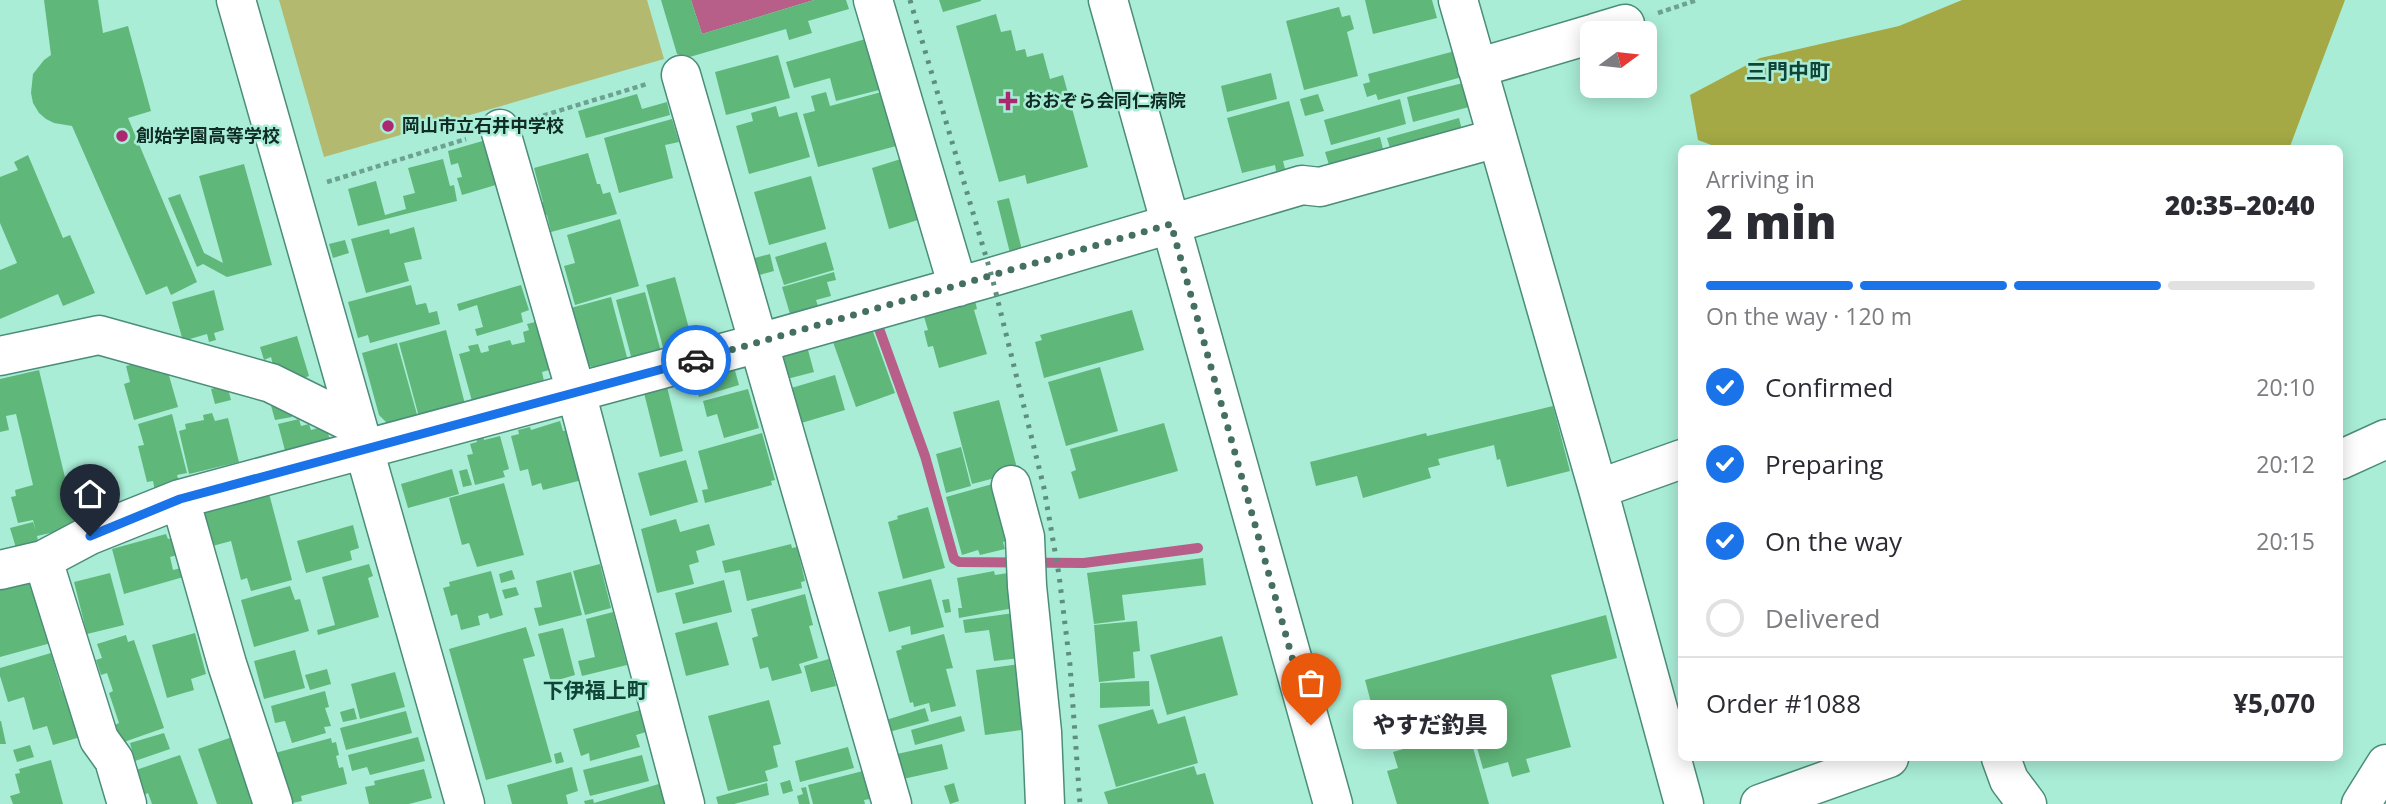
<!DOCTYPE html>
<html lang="en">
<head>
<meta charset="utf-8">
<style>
	:root { --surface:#fff; --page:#f2f2f3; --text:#2b2b33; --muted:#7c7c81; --line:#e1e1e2; --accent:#1a73e8 }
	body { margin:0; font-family:"Open Sans","Noto Sans JP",sans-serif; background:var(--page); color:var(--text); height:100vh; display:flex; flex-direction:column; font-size:26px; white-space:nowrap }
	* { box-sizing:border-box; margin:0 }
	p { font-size:23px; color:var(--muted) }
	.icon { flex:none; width:38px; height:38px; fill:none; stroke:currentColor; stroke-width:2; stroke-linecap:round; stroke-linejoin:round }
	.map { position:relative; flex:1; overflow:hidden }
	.sheet { position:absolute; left:1678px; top:145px; width:665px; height:616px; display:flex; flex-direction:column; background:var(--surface); border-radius:10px; box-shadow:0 4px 18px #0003 }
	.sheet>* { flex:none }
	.needle { width:46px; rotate:75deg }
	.buttons { position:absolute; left:1580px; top:21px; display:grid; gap:14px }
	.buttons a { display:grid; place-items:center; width:77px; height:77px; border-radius:10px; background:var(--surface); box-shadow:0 4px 18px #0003; font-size:35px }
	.pin { position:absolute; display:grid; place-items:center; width:60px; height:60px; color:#fff; margin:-72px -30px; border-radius:50% 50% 50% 0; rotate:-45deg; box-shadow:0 0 7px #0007 }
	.pin .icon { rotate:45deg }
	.courier { position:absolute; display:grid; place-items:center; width:70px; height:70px; margin:-35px; border:5px solid #1a73e8; border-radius:50%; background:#fff; color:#222; box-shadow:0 2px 9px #0007 }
	.bubble { position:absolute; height:49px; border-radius:10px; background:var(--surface); box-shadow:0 4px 18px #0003; font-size:23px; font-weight:800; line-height:49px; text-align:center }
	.overview em { font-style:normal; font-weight:800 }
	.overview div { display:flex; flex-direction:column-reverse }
	.overview { display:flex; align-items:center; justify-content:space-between; height:119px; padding:0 28px }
	h1 { font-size:46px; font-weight:800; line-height:52px }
	.bar { display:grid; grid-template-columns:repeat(4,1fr); gap:10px 7px; align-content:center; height:84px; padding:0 28px }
	.bar i { height:9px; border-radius:5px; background:var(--line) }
	.bar .current { background:var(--accent) }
	.bar p { grid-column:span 4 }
	.line { display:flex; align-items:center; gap:18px; padding:0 28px; border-top:2px solid var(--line) }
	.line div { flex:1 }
	ol { padding:0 28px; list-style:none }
	li { display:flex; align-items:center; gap:21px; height:77px }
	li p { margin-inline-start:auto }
	li .icon { padding:7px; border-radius:50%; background:var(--accent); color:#fff; stroke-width:4 }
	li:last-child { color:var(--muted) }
	li i { width:38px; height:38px; border:4px solid var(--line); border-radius:50% }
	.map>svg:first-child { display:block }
</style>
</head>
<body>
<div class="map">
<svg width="2386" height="804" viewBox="0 0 2386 804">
	<rect width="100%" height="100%" fill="#a9edd7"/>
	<!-- green -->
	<path fill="#b4b970" d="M279,0H647L664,59L324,157Z"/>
	<!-- forest -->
	<path fill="#a4a945" d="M1962,0H2345L2289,149H1722L1698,140L1690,95L1760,58L1899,26Z"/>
	<!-- water -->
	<path fill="#b85f89" d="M691,0H814L702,34Z"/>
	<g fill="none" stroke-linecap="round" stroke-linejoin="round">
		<!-- stream -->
		<path stroke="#b85f89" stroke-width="10" d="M877,323L925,456L954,559L959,562L1084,563L1198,548"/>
	</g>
	<!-- building -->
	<path fill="#60b77a" d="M44,0H98L103,33L128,26L151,111L128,118L197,282L171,295L167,286L146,295L72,126L54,123L46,119L39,113L33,103L31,93L33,74L44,60L51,55Z
		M661,0H691L702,34L814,0H846L849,9L808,21L812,33L789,40L786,29L686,58L677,54Z
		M939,0H981V1L943,12Z
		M1365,0H1432L1437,18L1373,34Z
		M1339,7L1342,17L1350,15L1354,29L1347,32L1358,76L1304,90L1286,21Z
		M996,14L1001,32L1011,30L1016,51L1025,49L1027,57L1043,53L1050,79L1063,75L1088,167L1027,184L1025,175L999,182L956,26Z
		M869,38L883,89L836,101L830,78L794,88L786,62Z
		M1455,51L1462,77L1378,100L1376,94L1367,97L1363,84L1370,82L1368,74Z
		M778,55L790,98L726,115L715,72Z
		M1271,73L1277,99L1227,112L1221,86Z
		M1463,83L1469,107L1413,122L1407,97Z
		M885,91L900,145L818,167L803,114L815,111L811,96L826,92L830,106Z
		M637,94L642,109L667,102L670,115L586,138L578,111Z
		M1318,94L1324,111L1305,116L1300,99Z
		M1400,99L1406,124L1331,145L1324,120Z
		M1289,101L1304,156L1283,161L1285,169L1276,171L1275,165L1242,173L1227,118Z
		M776,106L779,117L797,112L810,157L749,174L736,126L753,121L751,113Z
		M1459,118L1464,138L1393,158L1387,138Z
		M672,119L679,142L665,145L673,178L619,193L604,138Z
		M1380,137L1386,161L1330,168L1325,152Z
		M486,140L499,184L462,195L457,178L462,177L458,163L451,165L448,151Z
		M588,153L597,184H600L603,194L610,192L617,214L551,232L547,215L543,216L539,203L543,202L534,168Z
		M28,155L63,238L70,235L95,293L63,306L58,294L0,319V270L17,263L0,223V177L18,170L14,162Z
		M904,158L921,219L889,229L872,168Z
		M443,159L450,186L454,185L457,201L358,226L348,189L376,181L385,215L406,209L403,196L415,193L408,168Z
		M244,164L272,265L227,277L203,264L197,267L168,198L180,194L204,253L223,263L199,176Z
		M811,176L826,229L769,245L754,192Z
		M1009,198L1022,250L1010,253L997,201Z
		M620,219L639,286L575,305L564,266L575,263L567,235Z
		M414,227L422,259L404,263L409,281L366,293L351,239L389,229L390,234Z
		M345,240L349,253L333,258L329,244Z
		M826,242L834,270L784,285L775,257Z
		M770,254L774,271L756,276L751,259Z
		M834,272L836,280L827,282L831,296L816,300L818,306L790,314L782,287Z
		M675,277L693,343L664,351L646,285Z
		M411,285L416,305L426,303L429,313L437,311L440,324L370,343L368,335L358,338L348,302Z
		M521,285L529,310L521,313L523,322L477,336L475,329L483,327L477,305L459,311L457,304Z
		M214,290L224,330L214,333L216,340L209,342L207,334L183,341L172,302Z
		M645,292L661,352L632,360L616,300Z
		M974,296L977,309L974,310L987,354L939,368L933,346L928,347L924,331L928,330L922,310Z
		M611,297L628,361L596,370L582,361L567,309Z
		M1132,310L1144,350L1044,378L1035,342L1042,340L1040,335Z
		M535,322L549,370L542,372L544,381L472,401L459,354L470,351L468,346L478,344L481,353L489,351L488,346L510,340L512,345L525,342L523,332L529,330L527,324Z
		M872,329L895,393L856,407L833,342Z
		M446,330L465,404L419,417L399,343Z
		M297,336L309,376L295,381L273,365L271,357L264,360L260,347Z
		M397,343L418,418L390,426L379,415L362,353Z
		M808,350L814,372L787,379L781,357Z
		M148,361L159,366L161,374L168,372L178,407L134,420L124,384L130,382L126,366Z
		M734,367L739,385L699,397L693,378Z
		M1100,367L1118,431L1066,446L1048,382Z
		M39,370L77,527L37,536L39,545L17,551L10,528L33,522L36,531L33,520L18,523L11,497L16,496L15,490L33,485L16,414L6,416L9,430L0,432V379Z
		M835,375L845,410L798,424L788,389Z
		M227,385L231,400L215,404L211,389Z
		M667,387L683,451L660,457L644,393Z
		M748,389L759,428L724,438L717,414L707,417L703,401Z
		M999,400L1018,472L972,484L953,412Z
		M270,402L290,408L292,417L275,420Z
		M1553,406L1570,471L1507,487L1500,459L1497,460L1494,445L1438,459L1440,465L1428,468L1431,478L1363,498L1357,476L1316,486L1310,462L1426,433L1427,436Z
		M212,413L215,421L228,418L239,462L189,474L179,431L186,429L185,424L204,420L203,415Z
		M172,414L187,473L177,475L180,484L155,491L153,481L147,482L138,446L144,445L138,424Z
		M299,419L301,426L309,424L311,430L318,428L328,433L332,448L287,458L278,424Z
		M560,421L563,431L568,430L586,479L543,490L541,483L532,486L528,469L520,471L511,436L519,434L518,430L530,427L531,430Z
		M1164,423L1178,471L1079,499L1071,472L1076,470L1070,449Z
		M762,433L775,480L771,481L772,485L705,503L702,490L708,489L698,451Z
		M483,436L484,440L500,436L509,469L503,471L505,477L475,485L467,455L473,454L470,444L477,442L476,438Z
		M961,447L971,486L946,493L936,454Z
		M686,460L698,502L650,516L638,473Z
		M452,469L459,494L408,508L401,484Z
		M467,469L472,485L463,487L459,471Z
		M504,483L524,555L477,567L469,543L462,545L449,498Z
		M996,483L1012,540L1003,542L1005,549L980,555L978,550L962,555L946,497Z
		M267,486L292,580L251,591L247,578L241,580L231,541L209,547L200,514L232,506L229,496Z
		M928,507L945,568L903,579L888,522L898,519L897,516Z
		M676,519L680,532L709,524L715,545L696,551L699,562L689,565L694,584L657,593L641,529Z
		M353,525L359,548L350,551L352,560L306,573L297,541Z
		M166,534L168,539L177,537L181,554L170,557L173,570L185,567L187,576L124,594L112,549Z
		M791,544L792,548L797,547L805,581L801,582L802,588L747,601L740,570L725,573L722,561Z
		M1203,558L1206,585L1122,595L1125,620L1094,624L1087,573Z
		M369,564L373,576L368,578L379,617L318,635L317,630L335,625L322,577Z
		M600,564L611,608L585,615L573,571Z
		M512,570L515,579L501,583L499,574Z
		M491,571L503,615L490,619L488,613L478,616L480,625L461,630L457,614L451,616L443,588L450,586L449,582Z
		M994,571L995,575L1008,573L1014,608L959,618L958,608H962L957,578Z
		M571,572L582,615L539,626L534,608L542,607L536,581Z
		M110,573L124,625L87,634L74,582Z
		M35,575L51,643L0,657V588Z
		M931,579L944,627L911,635L910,626L889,632L878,592Z
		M724,580L732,612L683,624L675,593Z
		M290,586L295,600L300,599L309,631L254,647L241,600Z
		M516,587L519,595L505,599L502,590Z
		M805,594L813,625L809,626L818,658L799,664L802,673L772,681L768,667L760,669L752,638L758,636L751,609Z
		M949,599L951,612L945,613L942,600Z
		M613,612L627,665L582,676L578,661L595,657L586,619Z
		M1014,613L1020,658L994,661L989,630L965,633L963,620Z
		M1606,615L1617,658L1551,675L1571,747L1526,759L1530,772L1512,777L1508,762L1483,769L1466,708L1394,728L1392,721L1377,725L1365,680Z
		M1137,621L1140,651L1133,652L1135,678L1099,682L1094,625Z
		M717,622L729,665L686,676L675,633Z
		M526,627L535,656L523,659L552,762L486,780L449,649Z
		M563,628L575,675L551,682L538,634Z
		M195,633L206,674L191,679L194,690L167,698L152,645Z
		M944,634L953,668L946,669L956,706L931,712L929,703L914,707L913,702L910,703L896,651L902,649L901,646Z
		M126,635L128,642L134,640L164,728L121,743L115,725L119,723L109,693L113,691L107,673L101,675L96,660L102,658L97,644Z
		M1222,636L1238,695L1167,715L1150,655Z
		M295,650L305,688L264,699L254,661Z
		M51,653L62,691L70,689L84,736L53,745L47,726L33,730L24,697L8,702L0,676V668Z
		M829,659L836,686L811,692L804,666Z
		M1020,664L1029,729L985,735L976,670Z
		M327,669L331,684L310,690L305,675Z
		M395,672L405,707L360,719L351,684Z
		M1149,681L1150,706L1100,708V683Z
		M325,691L329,707L325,708L331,726L324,727L326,733L292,743L285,721L275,723L271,706Z
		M769,700L781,744L773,746L778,767L765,771L768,781L728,791L708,716Z
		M354,708L357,719L343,722L340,712Z
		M925,708L929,721L889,732L886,720Z
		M1153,709L1158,724L1185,716L1198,763L1116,787L1098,725Z
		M640,710L646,732L636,735L640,747L590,761L589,753L581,756L573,729Z
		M406,711L412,733L346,750L340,728Z
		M961,716L965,731L915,745L911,730Z
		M0,721H1L6,744H0Z
		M1468,730L1489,804H1397L1387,771L1398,768L1393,752Z
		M164,733L170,749L135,761L130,743Z
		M238,735L259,804H217L198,749Z
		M418,737L425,761L370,775L367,767L352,771L348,755Z
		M331,738L332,743L336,742L339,755L336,756L339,768L343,767L347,784L301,796L302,801L292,803L275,753Z
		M942,744L948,769L903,779L897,754Z
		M30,745L34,757L17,762L13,750Z
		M848,747L854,768L800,782L795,761Z
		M561,752L564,762L556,764L554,754Z
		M180,755L198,804H152L148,793L142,796L133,771Z
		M642,755L649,781L590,796L583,770Z
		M51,760L63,804H13L10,796L20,793L15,774L20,773L19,769Z
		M1194,766L1197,775L1205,773L1214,804H1108L1104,792Z
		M572,767L578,791L566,795L568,804H512L507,785Z
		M424,769L432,798L409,804H369L365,787L375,785L374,781Z
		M863,771L870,799L864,800L865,804H813L808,785Z
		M790,780L793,791L783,794L780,783Z
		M767,783L769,795L734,804H718L716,797Z
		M954,783L959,801L950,804L944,786Z
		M659,784L665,804H585L584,801L593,799L594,803Z
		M806,787L810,804H799L797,796L803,794L801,788Z"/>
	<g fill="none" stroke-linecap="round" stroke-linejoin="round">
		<defs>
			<path id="minor" d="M236,0L465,804
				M873,0L958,287
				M1458,0L1598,489L1684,804
				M1595,33L1625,24
				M1477,68L1592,34
				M681,75L892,804
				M500,129L576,392L685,804
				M0,356L99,335L271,383L356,425
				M2340,460L2386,439
				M1011,485L1025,537L1027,586L1042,732L1045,804
				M1598,489L1682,459
				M180,499L227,664L273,804
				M43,560L99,739L114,760L127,804
				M0,570L43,560L90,535L180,499L759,343L992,277L1302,185L1320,187L1497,138
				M2001,758L2009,780L2027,804
				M1760,804L1889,758
				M2361,804L2386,764"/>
			<path id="highway" d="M1108,0L1333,804"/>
		</defs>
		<!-- minor casing -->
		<use href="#minor" stroke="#4b8d79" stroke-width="41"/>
		<!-- highway casing -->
		<use href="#highway" stroke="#4b8d79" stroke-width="41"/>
		<!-- path -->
		<path stroke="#6da291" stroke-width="4.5" stroke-dasharray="5 3.5" stroke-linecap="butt" d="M1658,13L1697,0
			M535,118L647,84
			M327,182L466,139"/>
		<!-- minor -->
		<use href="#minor" stroke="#fff" stroke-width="38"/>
		<!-- highway -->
		<use href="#highway" stroke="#fff" stroke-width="38"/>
		<!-- rail -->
		<path stroke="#5d8e7f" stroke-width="5" stroke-dasharray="3.5 7" stroke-linecap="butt" d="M910,0L992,277L1044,488L1059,575L1070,665L1080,804"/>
	</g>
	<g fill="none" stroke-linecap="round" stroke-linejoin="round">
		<!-- done -->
		<path stroke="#456f62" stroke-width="7" stroke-dasharray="0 12.6" d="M696,360L1171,224L1311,725"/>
		<!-- route -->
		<path stroke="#1a73e8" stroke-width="9" d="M90,536L180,499L696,360"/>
	</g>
	<!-- markers -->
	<g fill="#ac2870" stroke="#a9edd7" stroke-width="2.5">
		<path d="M1004.5 90.5h7v7h7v7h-7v7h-7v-7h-7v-7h7z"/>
		<circle cx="388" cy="126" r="7"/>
		<circle cx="122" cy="136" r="7"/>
	</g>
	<g text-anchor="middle" stroke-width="5" stroke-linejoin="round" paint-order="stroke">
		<!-- poi labels -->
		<g font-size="18" font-weight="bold" fill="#0f2b23" stroke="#a9edd7" text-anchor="start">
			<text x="1024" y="107">おおぞら会同仁病院</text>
			<text x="402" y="132">岡山市立石井中学校</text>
			<text x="136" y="142">創始学園高等学校</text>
		</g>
		<!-- quarter labels -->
		<g font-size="21" font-weight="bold" fill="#0f4437" stroke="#a9edd7">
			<text x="1788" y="79">三門中町</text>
			<text x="595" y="698">下伊福上町</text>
		</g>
	</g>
</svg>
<div class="buttons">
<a><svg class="needle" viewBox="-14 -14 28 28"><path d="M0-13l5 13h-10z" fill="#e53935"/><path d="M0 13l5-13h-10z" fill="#7c7c81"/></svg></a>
</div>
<div class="pin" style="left:1311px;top:725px;background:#ea580c"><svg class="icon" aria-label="bag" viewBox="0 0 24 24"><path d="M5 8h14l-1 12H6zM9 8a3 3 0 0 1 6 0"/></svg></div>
<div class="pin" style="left:90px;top:536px;background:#1f2937"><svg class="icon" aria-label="home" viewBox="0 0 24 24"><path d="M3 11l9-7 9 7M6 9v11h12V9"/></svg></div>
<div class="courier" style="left:696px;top:360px"><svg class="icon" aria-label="car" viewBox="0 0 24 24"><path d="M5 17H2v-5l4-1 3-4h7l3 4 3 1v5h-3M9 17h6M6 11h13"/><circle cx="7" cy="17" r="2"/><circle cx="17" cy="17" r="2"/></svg></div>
<div class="bubble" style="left:1353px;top:700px;width:154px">やすだ釣具</div>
<section class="sheet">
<div class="overview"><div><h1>2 min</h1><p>Arriving in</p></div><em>20:35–20:40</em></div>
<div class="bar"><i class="current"></i><i class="current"></i><i class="current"></i><i></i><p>On the way · 120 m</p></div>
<ol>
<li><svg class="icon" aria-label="check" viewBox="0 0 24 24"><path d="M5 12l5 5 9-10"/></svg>Confirmed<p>20:10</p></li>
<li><svg class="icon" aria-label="check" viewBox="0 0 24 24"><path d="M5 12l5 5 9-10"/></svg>Preparing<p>20:12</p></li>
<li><svg class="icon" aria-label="check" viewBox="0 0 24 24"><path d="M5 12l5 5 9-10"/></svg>On the way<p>20:15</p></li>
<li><i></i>Delivered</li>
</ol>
<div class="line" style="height:91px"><div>Order #1088</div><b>¥5,070</b></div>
</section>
</div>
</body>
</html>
